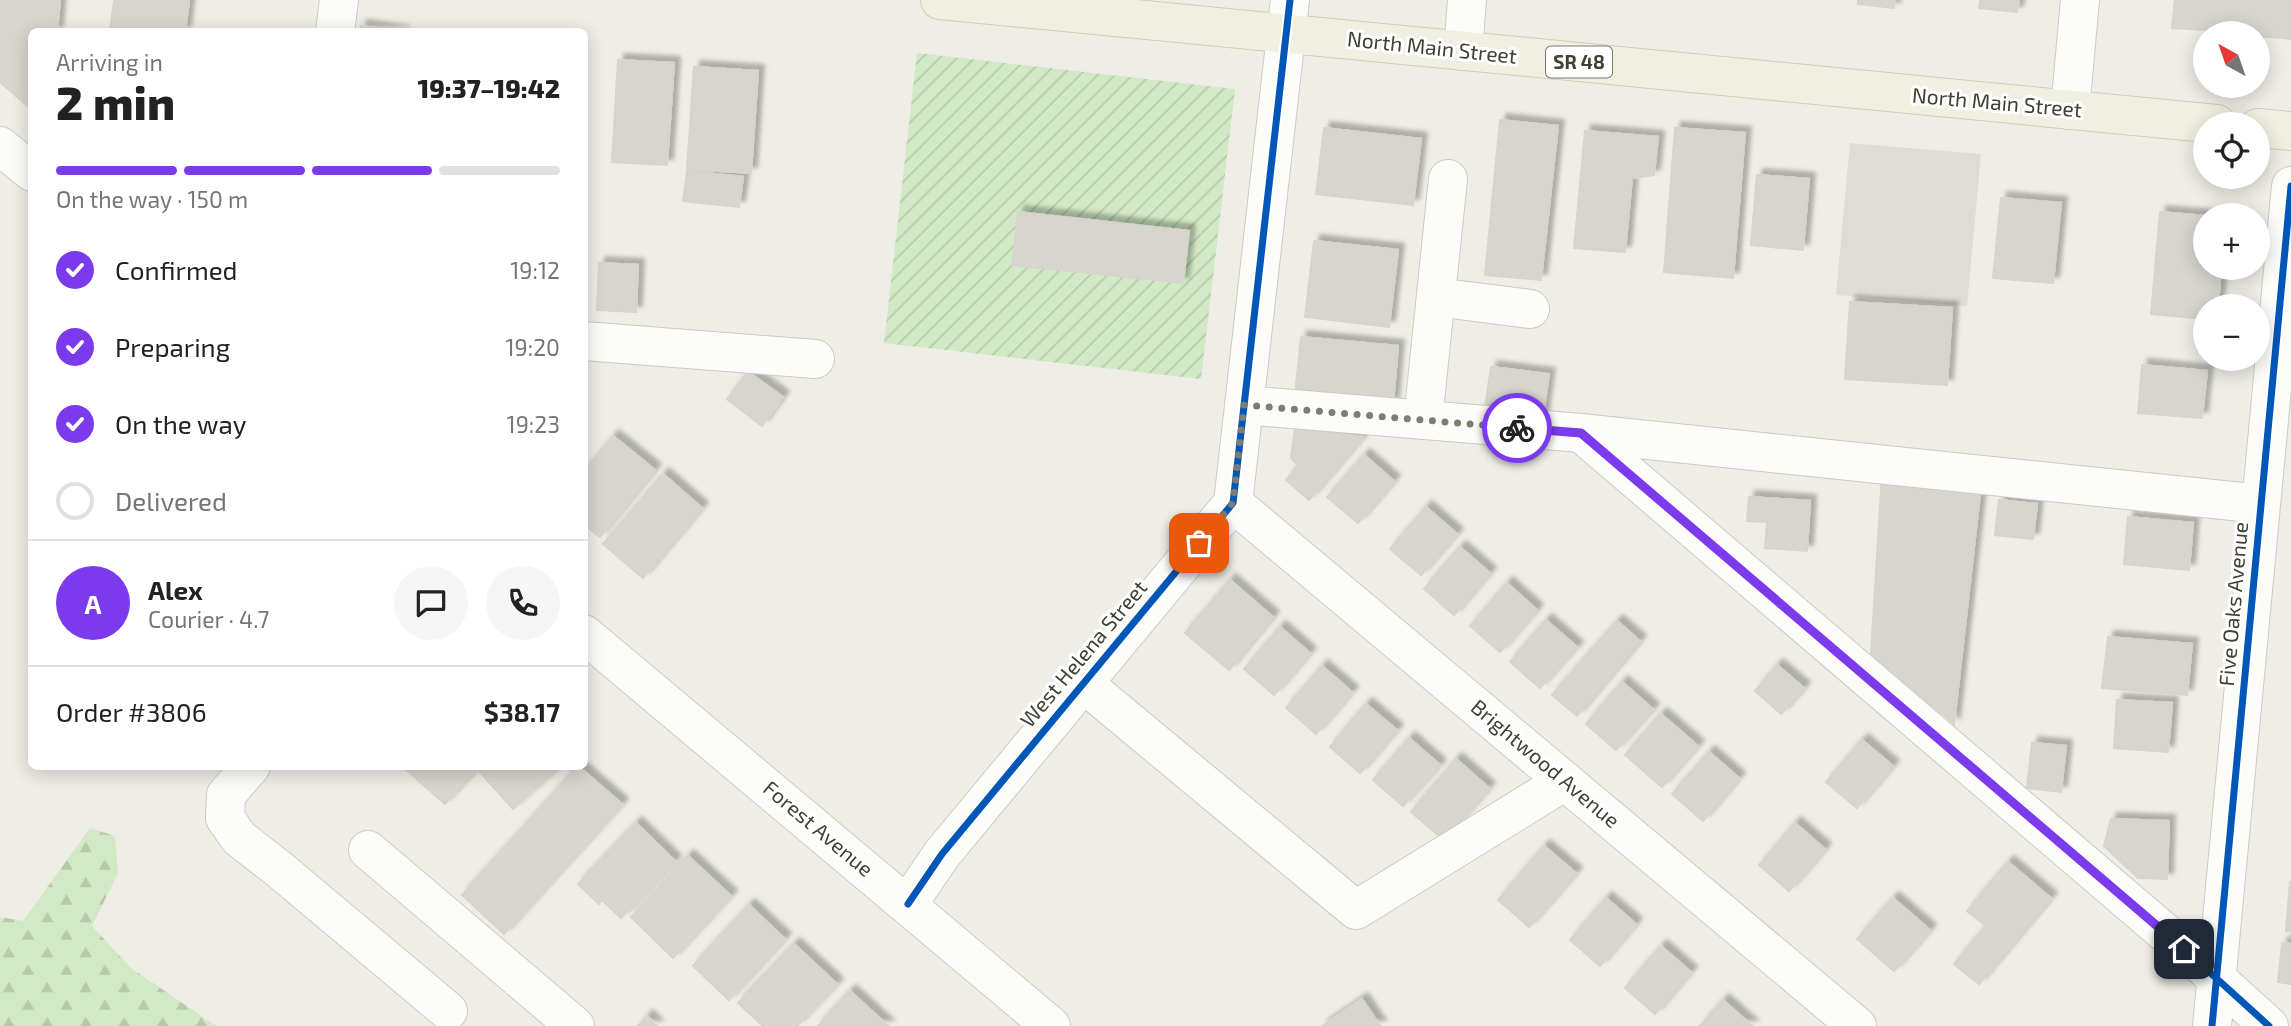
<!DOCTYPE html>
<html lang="en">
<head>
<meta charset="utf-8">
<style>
	:root { --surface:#fff; --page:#f6f6f6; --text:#222; --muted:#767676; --line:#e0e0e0; --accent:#7c3aed }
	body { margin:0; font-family:"Exo 2",sans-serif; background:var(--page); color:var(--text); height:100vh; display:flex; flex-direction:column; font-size:26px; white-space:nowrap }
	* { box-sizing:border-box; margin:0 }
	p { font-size:23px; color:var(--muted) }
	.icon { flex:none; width:38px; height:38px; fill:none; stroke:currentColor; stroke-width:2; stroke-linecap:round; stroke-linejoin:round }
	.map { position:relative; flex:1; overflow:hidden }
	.sheet { position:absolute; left:28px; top:28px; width:560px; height:742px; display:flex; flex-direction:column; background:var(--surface); border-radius:10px; box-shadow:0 4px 18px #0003 }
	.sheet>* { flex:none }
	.needle { width:46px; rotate:320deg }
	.buttons { position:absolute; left:2193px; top:21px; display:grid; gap:14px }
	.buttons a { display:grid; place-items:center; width:77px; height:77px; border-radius:50%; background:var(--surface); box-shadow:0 4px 18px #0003; font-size:35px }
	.pin { position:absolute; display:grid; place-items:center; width:60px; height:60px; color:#fff; margin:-30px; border-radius:14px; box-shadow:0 4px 10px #0006 }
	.courier { position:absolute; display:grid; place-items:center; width:70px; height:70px; margin:-35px; border:5px solid #7c3aed; border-radius:50%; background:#fff; color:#222; box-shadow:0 2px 9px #0007 }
	.summary em { font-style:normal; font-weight:800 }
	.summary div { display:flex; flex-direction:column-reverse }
	.summary { display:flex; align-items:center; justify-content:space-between; height:119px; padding:0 28px }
	h1 { font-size:46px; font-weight:800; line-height:52px }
	.bar { display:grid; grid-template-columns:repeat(4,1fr); gap:10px 7px; align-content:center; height:84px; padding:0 28px }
	.bar i { height:9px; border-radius:5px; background:var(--line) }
	.bar .on { background:var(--accent) }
	.bar p { grid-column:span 4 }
	.line { display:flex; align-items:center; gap:18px; padding:0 28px; border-top:2px solid var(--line) }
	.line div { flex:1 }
	.round { display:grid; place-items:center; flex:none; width:74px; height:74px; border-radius:37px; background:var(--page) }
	ol { padding:0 28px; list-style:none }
	li { display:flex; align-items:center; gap:21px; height:77px }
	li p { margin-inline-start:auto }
	li .icon { padding:7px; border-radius:50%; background:var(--accent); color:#fff; stroke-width:4 }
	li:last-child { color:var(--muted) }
	li i { width:38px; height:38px; border:4px solid var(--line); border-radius:50% }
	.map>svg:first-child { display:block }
</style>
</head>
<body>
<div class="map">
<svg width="2291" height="1026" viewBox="0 0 2291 1026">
	<defs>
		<pattern id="forest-firs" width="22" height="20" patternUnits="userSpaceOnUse" patternTransform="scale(1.75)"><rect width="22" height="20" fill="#d2e9c5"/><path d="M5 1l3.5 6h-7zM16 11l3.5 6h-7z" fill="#b6c9aa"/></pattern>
		<pattern id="garden-furrows" width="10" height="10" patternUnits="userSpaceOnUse" patternTransform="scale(1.75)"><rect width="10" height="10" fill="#d2e9c5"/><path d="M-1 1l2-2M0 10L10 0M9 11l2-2" fill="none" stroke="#b6c9aa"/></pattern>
		<filter id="shadow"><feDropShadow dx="6" dy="-6" stdDeviation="2" flood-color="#0004"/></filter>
	</defs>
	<rect width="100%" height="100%" fill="#eeede6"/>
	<!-- forest -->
	<path fill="url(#forest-firs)" d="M90,828L115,836L118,873L92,926L131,968L216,1026H0V917L23,921Z"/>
	<!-- garden -->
	<path fill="url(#garden-furrows)" d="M917,53L1235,89L1201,379L884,343Z"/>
	<!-- parking -->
	<path fill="#dddcd6" d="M1850,143L1981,154L1967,306L1836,295Z"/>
	<!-- building -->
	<path fill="#d7d6ce" stroke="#d6d4cc" stroke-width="2" filter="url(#shadow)" d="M0,0H60L57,32H32V110L0,82Z
		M114,0H189L185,32H110Z
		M1858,0H1895L1894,8L1858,4Z
		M1980,0H2019L2017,12L1979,8Z
		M2175,0H2291V39L2258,36V33L2172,28Z
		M361,26L404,32H360Z
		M618,60L674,63L667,165L612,162Z
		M694,67L758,71L751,173L687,169Z
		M1500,120L1558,126L1541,280L1485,275Z
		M1324,128L1421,139L1413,205L1316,194Z
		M1675,128L1745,133L1733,278L1664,272Z
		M1585,131L1658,137L1654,175L1632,178L1625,252L1574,248Z
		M687,171L743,177L739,207L683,201Z
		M1757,175L1809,179L1803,250L1751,245Z
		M2001,198L2061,203L2053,283L1993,278Z
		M1018,212L1189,231L1183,283L1012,265Z
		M2160,212L2205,216V268H2221L2218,306H2205V319L2151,314Z
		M1314,241L1398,250L1389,327L1305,317Z
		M599,263L638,265L636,312L597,310Z
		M1850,302L1952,308L1947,385L1845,379Z
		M1301,337L1398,346L1393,404L1295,395Z
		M2142,365L2207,371L2202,418L2138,413Z
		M1491,367L1549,374L1543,415L1485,407Z
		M748,372L783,397L762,426L727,399Z
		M1295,428L1363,437L1309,500L1286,480L1298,465L1291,458Z
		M613,436L655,470L600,537L584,525V471Z
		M1364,455L1394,481L1358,523L1327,497Z
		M663,474L702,508L643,578L603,544Z
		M1882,474L1980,494L1954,724L1871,654Z
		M1749,497L1810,501L1807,551L1765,548L1767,522L1747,521Z
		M1999,500L2037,504L2033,539L1995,535Z
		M1426,507L1457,534L1421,575L1390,549Z
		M2128,517L2193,523L2189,570L2124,564Z
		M1460,547L1490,573L1454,615L1424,589Z
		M1230,580L1273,617L1229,670L1185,633Z
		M1507,583L1537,610L1500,652L1470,626Z
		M1546,620L1577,647L1540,688L1510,662Z
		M1617,621L1640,641L1577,716L1552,695Z
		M1280,627L1310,653L1274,695L1244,669Z
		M2108,637L2192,644L2187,695L2102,688Z
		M1777,665L1804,688L1781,714L1755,691Z
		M1322,666L1352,692L1316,734L1286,708Z
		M1622,682L1653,709L1616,750L1586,724Z
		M2117,700L2172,703L2168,752L2114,748Z
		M1366,704L1397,730L1360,773L1330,747Z
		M1661,714L1698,746L1662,787L1625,755Z
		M1409,738L1440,765L1403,806L1373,780Z
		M1862,740L1893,766L1857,808L1826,782Z
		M2032,743L2066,746L2061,792L2027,788Z
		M1709,752L1739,778L1703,821L1672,794Z
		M1456,759L1489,788L1444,840L1411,812Z
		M402,766H479L445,804Z
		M480,766H558L559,767L513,809L477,769Z
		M578,766L622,804L504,934L462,895Z
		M2111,819L2169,821L2167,879L2138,878L2104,846Z
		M636,823L675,861L621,918L602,900L599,904L578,884Z
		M1795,823L1825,849L1789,891L1759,865Z
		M1544,846L1576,873L1529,927L1498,900Z
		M688,856L731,896L673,958L631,917Z
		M2008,862L2051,898L1979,984L1954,964L1986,926L1967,911Z
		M2290,882H2291V931H2286Z
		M1606,898L1636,924L1600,966L1570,940Z
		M1893,898L1930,930L1894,971L1857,939Z
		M749,905L785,939L729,1000L693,966Z
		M2282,943L2291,944V984L2278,982Z
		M794,944L837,984L797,1026H763L738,1003Z
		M1661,946L1691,972L1655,1014L1625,988Z
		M850,991L888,1026H818Z
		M1362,999L1380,1026H1322Z
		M1723,1000L1752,1026H1700Z
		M647,1016L657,1026H638Z"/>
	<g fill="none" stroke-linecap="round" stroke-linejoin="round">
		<defs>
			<path id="minor" d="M335,32L339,0
				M1463,51L1467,0
				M2070,110L2080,0
				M0,146L32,172
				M1436,297L1530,309
				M584,341L815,359
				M1244,405L1581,433L2261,504
				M1423,420L1448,179
				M1581,433L2184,949L2269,1026
				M1233,503L1857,1026
				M584,634L1051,1026
				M1083,683L1356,910L1565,781
				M251,766L226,795L225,818L239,838L280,870L448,1011
				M368,850L575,1026
				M908,904L942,854L1233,503L1290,0
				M2212,1026L2291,186"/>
			<path id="major" d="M940,0L2217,124
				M2258,128L2291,131"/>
		</defs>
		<!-- minor casing -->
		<use href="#minor" stroke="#cccbc3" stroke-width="40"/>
		<!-- major casing -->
		<use href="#major" stroke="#d0ceb3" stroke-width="40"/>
		<!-- minor -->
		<use href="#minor" stroke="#fcfcfb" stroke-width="38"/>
		<!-- major -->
		<use href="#major" stroke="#f0efe1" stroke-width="38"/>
		<defs>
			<path id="cycleway" d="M1581,433L2184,949L2269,1026
				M908,904L942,854L1233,503L1290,0
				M2212,1026L2291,186"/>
		</defs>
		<!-- cycleway casing -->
		<use href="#cycleway" stroke="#fff" stroke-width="11"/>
		<!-- cycleway -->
		<use href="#cycleway" stroke="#0057b8" stroke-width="7"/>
	</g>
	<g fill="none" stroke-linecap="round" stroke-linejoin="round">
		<!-- done -->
		<path stroke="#7e7d72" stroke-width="7" stroke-dasharray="0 12.6" d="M1199,543L1233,503L1244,405L1517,428"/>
		<!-- route -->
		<path stroke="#7c3aed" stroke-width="9" d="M1517,428L1581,433L2184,949"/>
	</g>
	<g text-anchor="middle" stroke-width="6" stroke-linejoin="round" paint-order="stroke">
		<!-- shield labels -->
		<rect fill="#fff" stroke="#7b7970" stroke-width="2" x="1546" y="46.5" width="66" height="31" rx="5"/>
		<g font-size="19" font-weight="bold" fill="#424033">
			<text x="1579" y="69">SR 48</text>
		</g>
		<!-- street labels -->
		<g font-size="21" fill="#424033" stroke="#fff">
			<text transform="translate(1432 48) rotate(6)" y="7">North Main Street</text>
			<text transform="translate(1997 103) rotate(5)" y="7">North Main Street</text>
			<text transform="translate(2234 604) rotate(-85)" y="7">Five Oaks Avenue</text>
			<text transform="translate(1084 654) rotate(-50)" y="7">West Helena Street</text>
			<text transform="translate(1545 764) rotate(40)" y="7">Brightwood Avenue</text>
			<text transform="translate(818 829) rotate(40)" y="7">Forest Avenue</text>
		</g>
	</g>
</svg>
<div class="buttons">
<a><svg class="needle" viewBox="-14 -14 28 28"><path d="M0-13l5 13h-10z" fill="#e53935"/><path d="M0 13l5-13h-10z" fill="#767676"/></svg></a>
<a><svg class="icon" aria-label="locate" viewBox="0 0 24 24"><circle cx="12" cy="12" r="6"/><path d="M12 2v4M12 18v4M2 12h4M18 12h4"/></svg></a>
<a>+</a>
<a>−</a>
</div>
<div class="pin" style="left:1199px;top:543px;background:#ea580c"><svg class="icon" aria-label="bag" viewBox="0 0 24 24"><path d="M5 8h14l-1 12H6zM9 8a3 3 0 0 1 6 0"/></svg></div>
<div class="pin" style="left:2184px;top:949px;background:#1f2937"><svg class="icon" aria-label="home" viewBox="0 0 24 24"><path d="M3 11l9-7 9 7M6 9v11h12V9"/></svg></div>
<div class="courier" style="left:1517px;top:428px"><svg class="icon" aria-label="bike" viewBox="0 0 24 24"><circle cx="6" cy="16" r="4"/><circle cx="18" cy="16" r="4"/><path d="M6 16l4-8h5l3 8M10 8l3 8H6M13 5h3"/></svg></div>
<section class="sheet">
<div class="summary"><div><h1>2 min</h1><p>Arriving in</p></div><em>19:37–19:42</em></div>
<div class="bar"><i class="on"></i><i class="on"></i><i class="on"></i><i></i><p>On the way · 150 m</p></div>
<ol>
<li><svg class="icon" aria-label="check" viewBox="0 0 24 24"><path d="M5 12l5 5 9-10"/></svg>Confirmed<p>19:12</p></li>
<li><svg class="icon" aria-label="check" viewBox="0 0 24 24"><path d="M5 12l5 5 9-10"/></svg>Preparing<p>19:20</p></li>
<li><svg class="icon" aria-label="check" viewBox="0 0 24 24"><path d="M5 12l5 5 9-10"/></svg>On the way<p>19:23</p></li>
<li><i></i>Delivered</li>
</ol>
<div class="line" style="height:126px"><b class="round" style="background:var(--accent);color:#fff">A</b><div><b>Alex</b><p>Courier · 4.7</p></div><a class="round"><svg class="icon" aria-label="chat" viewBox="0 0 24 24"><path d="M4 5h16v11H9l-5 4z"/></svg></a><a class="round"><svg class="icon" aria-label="phone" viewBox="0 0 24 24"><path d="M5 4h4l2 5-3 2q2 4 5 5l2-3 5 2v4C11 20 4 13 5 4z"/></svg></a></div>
<div class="line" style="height:91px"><div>Order #3806</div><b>$38.17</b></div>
</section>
</div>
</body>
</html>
